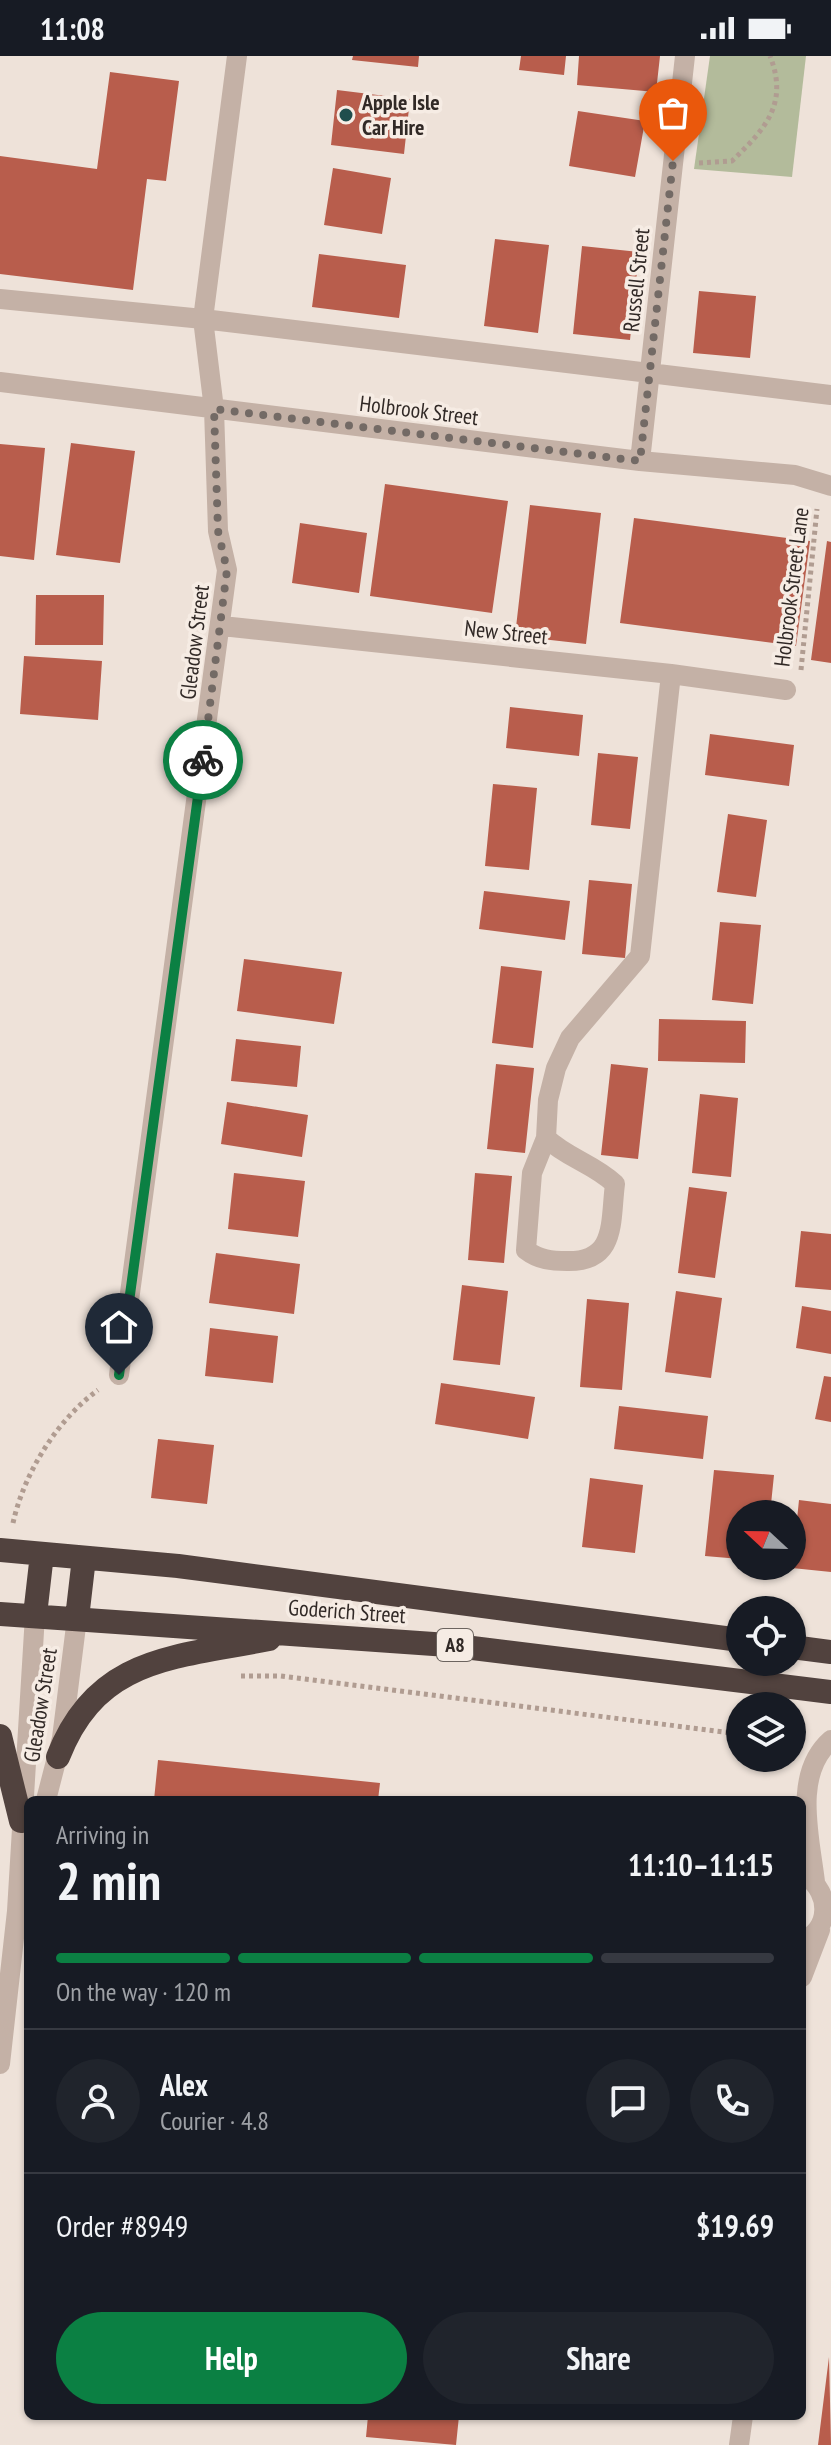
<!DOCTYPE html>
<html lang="en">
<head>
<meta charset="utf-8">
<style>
	:root { --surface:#171b24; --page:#20242c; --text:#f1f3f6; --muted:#9ea1a6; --line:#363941; --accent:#0b8043 }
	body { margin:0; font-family:"PT Sans Narrow",sans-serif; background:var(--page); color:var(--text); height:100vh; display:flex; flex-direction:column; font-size:30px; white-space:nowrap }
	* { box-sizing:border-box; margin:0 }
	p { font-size:26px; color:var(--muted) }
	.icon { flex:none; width:44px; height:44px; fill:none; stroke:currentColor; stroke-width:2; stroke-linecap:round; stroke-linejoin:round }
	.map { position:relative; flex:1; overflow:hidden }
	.sheet { position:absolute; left:24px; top:1740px; width:782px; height:624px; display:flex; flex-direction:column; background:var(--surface); border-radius:12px; box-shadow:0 2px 6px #0004 }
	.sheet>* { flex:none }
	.needle { width:52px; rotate:292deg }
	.tools { position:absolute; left:726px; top:1444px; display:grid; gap:16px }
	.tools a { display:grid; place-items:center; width:80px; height:80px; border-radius:50%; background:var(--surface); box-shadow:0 2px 6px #0004; font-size:40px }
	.pin { position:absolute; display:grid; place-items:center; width:68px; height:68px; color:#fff; margin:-82px -34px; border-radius:50% 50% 50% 0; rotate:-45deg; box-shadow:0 0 8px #0007 }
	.pin .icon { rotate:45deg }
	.courier { position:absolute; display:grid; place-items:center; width:80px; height:80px; margin:-40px; border:6px solid #0b8043; border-radius:50%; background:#fff; color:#222; box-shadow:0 2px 10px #0007 }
	.overview em { font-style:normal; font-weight:700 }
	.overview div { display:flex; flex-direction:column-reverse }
	.overview { display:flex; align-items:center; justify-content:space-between; height:136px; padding:0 32px }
	h1 { font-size:52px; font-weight:700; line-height:60px }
	.bar { display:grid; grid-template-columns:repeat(4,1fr); gap:12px 8px; align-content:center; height:96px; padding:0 32px }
	.bar i { height:10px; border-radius:6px; background:var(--line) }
	.bar .on { background:var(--accent) }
	.bar p { grid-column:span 4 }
	.line { display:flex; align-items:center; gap:20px; padding:0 32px; border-top:2px solid var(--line) }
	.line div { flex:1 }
	.round { display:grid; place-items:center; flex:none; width:84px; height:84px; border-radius:42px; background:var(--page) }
	.action { display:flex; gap:16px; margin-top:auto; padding:16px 32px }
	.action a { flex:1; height:92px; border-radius:48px; background:var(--accent); color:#fff; font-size:32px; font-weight:700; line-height:92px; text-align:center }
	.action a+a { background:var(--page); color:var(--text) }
	.status { display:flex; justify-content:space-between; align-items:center; height:56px; padding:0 40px; background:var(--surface); direction:ltr }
	.status svg { height:22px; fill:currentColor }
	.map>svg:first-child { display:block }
</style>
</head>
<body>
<div class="status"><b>11:08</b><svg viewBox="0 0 49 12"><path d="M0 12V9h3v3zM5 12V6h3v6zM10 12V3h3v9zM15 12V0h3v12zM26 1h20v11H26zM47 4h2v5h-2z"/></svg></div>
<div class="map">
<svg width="831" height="2389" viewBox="0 0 831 2389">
	<rect width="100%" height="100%" fill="#eee2d9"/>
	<!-- green -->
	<path fill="#b3bb9b" d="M710,0H806L792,121L694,113Z"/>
	<!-- building -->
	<path fill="#b85d4c" d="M353,0H419L418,11L352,4Z
		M521,0H566L564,19L519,14Z
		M579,0H660L656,36L577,29Z
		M110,16L179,25L166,125L147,123L133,234L0,218V100L97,113Z
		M337,34L410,43L404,98L331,89Z
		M578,55L645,65L635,121L569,110Z
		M333,112L391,122L382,178L324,169Z
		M495,183L549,189L538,277L484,270Z
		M582,190L639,196L630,284L573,278Z
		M319,198L406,209L399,262L312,251Z
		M699,235L756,240L750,302L693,297Z
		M71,387L135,395L120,507L56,499Z
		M0,388L45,392L34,504L0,500Z
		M385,428L508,445L492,557L370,540Z
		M530,449L601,457L586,588L515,580Z
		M634,462L810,485L796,590L620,567Z
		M300,467L367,477L359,537L292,527Z
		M827,485L831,486V607L811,604Z
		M36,539H104L103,589H35Z
		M24,600L102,605L98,664L20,658Z
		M510,651L583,659L579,700L506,692Z
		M710,678L794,689L789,730L705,719Z
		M598,697L638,701L630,773L591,769Z
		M493,728L537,732L529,814L485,810Z
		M728,758L767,764L756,841L717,836Z
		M589,824L632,828L625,902L582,898Z
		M484,835L570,845L565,884L479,873Z
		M720,866L761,869L753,948L712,944Z
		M244,903L342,916L334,968L237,955Z
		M501,910L542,915L533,992L492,987Z
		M659,963L746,965L745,1007L658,1005Z
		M236,983L301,990L297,1031L231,1025Z
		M496,1008L534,1012L525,1097L487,1093Z
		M611,1008L648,1012L638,1103L601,1099Z
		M700,1038L738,1042L731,1121L692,1117Z
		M227,1046L308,1059L302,1101L221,1088Z
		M234,1117L305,1125L298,1181L228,1173Z
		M475,1117L512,1120L504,1207L468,1204Z
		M689,1131L727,1136L715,1222L678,1217Z
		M801,1175L831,1178V1234L795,1231Z
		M216,1197L300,1208L294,1258L209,1247Z
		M462,1229L508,1235L500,1309L453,1304Z
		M676,1235L722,1242L711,1322L665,1316Z
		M587,1243L629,1247L622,1334L580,1331Z
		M802,1250L831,1255V1298L796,1292Z
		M210,1272L278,1280L273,1327L205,1320Z
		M824,1320L831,1321V1366L815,1363Z
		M441,1327L535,1341L528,1383L435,1368Z
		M619,1350L708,1360L703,1403L614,1393Z
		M158,1383L214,1389L207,1448L151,1442Z
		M714,1414L774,1419L770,1458H740V1503L705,1500Z
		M590,1422L643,1429L635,1497L582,1491Z
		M799,1444L831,1448V1516L792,1512Z
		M158,1704L380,1727L378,1744H154Z
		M829,2301L831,2389H818Z
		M368,2360H459L456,2389L366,2381Z"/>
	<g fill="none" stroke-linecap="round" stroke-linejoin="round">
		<!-- path -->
		<path stroke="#b09c91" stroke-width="5" stroke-dasharray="4 4" stroke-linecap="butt" d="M699,107L732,105C765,73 789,48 770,0
			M801,614L817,453
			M13,1467C24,1417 57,1364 98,1334
			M241,1620H281L740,1678"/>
		<!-- minor -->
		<path stroke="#c4b1a6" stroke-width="20" d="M0,243L203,263L831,339
			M0,326L640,405L795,419L831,430
			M640,405L685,0
			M222,570L671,618L786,634
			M546,1082C567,1102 594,1108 615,1128C610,1166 617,1206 567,1205C552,1205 539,1204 526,1194L532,1117L546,1082L548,1044L556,1012L570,982L640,900L671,618
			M119,1319L227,514L218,475L214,353L203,263L237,0
			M46,1744L62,1682L77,1562
			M815,1826C810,1782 792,1718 831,1684
			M802,1885C831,1873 831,1837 806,1820
			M802,1921L820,1874
			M0,2008L17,1855L35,1559
			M739,2389L743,2360"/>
		<!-- highway -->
		<path stroke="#51423e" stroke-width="24" d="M0,1494L178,1510L740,1584
			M0,1558L448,1589L831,1636
			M35,1559L42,1498
			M77,1562L84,1502
			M792,1591L831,1596
			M0,1680L21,1765
			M58,1701C97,1600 175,1602 269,1583"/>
	</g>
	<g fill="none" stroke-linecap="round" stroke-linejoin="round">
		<!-- done -->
		<path stroke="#736a65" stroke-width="8" stroke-dasharray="0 14.4" d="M203,704L227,514L218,475L214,353L640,405L673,105"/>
		<!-- route -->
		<path stroke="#0b8043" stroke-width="10" d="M119,1319L203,704"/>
	</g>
	<!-- markers -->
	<circle fill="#204e4d" stroke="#f6ece4" stroke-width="3" cx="346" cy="59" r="8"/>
	<g text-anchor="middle" stroke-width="7" stroke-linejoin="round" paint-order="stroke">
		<!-- shield labels -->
		<rect fill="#f6ece4" stroke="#6c645f" stroke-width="2" x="437" y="1573" width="36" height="32" rx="6"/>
		<g font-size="20" font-weight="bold" fill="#312926">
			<text x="455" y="1596">A8</text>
		</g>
		<!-- poi labels -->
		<g font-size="22" font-weight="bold" fill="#312926" stroke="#f6ece4" text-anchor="start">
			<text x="362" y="54">Apple Isle<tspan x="362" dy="25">Car Hire</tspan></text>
		</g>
		<!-- street labels -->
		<g font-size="22" fill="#312926" stroke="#f6ece4">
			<text transform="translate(636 224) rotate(-84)" y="8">Russell Street</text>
			<text transform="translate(419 354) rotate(7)" y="8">Holbrook Street</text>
			<text transform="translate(791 531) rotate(-83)" y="8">Holbrook Street Lane</text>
			<text transform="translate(506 576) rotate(6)" y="8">New Street</text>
			<text transform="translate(194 586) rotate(-83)" y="8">Gleadow Street</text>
			<text transform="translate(347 1555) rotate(4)" y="8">Goderich Street</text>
			<text transform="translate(40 1649) rotate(-81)" y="8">Gleadow Street</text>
		</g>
	</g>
</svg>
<div class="tools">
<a><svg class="needle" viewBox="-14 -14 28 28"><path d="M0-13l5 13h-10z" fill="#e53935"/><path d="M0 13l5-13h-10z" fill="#9ea1a6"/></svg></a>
<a><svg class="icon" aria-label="locate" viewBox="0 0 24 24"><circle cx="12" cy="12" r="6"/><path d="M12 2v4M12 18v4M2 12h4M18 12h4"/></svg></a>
<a><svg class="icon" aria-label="layers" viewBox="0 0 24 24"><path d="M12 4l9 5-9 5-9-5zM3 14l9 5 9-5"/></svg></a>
</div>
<div class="pin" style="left:673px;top:105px;background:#ea580c"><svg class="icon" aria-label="bag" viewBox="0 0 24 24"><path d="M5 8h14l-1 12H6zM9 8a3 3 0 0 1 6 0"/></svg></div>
<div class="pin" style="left:119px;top:1319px;background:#1f2937"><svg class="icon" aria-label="home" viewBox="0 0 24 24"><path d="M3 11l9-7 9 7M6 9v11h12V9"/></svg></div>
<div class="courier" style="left:203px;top:704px"><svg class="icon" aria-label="bike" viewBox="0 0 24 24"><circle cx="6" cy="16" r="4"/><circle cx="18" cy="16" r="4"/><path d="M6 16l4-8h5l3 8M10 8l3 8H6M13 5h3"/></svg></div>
<section class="sheet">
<div class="overview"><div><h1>2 min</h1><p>Arriving in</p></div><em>11:10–11:15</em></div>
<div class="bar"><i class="on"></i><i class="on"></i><i class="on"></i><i></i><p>On the way · 120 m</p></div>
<div class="line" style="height:144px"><a class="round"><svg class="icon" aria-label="person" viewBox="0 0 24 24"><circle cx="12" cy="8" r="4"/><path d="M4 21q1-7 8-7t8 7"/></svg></a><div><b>Alex</b><p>Courier · 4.8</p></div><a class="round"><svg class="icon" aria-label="chat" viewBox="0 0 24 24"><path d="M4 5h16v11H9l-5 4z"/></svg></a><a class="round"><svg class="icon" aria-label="phone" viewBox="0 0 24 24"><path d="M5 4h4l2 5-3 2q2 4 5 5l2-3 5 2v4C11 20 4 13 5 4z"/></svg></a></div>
<div class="line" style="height:104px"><div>Order #8949</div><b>$19.69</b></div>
<div class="action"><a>Help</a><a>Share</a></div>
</section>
</div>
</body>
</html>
